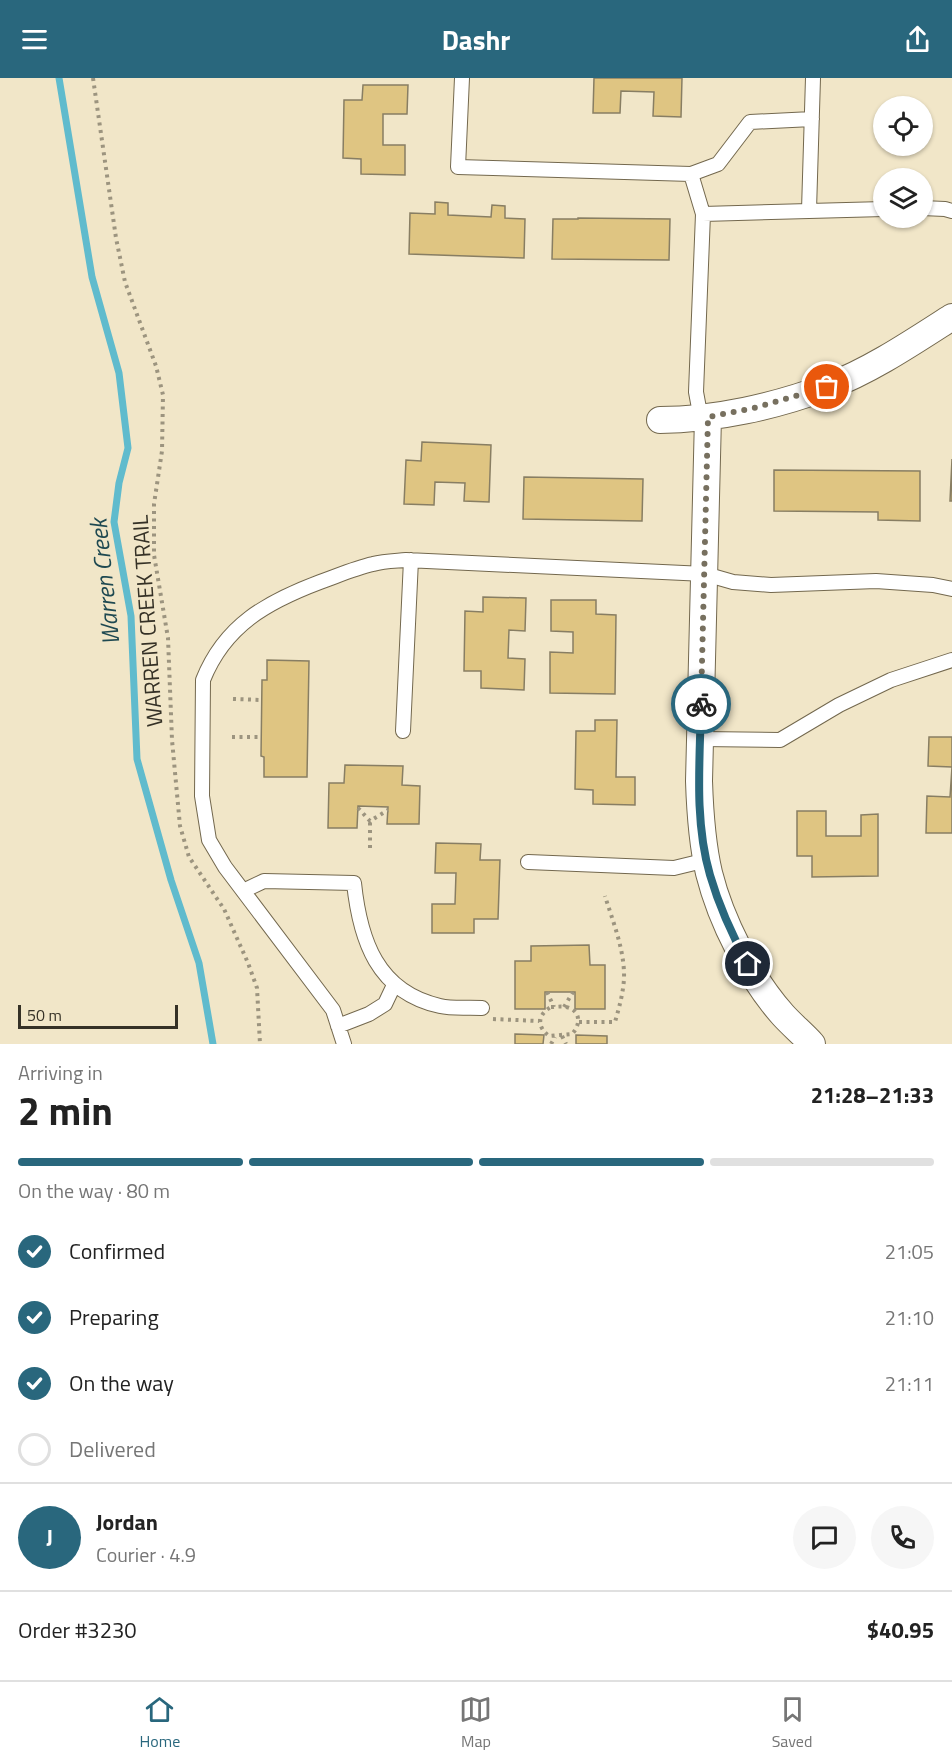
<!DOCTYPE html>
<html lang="en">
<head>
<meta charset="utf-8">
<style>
	:root { --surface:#fff; --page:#f6f6f6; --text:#222; --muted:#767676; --line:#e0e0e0; --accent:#29677d }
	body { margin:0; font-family:"Titillium Web",sans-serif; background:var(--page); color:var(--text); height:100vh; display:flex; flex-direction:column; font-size:22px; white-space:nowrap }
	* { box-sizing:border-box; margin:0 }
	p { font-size:20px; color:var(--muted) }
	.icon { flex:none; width:33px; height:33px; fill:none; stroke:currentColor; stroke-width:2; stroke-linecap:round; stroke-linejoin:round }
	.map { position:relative; height:966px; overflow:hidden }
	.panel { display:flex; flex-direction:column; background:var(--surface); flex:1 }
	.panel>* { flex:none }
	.buttons { position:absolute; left:873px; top:18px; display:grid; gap:12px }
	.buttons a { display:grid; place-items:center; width:60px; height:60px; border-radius:50%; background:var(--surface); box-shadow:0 2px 4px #0004; font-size:30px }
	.scale { position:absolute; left:18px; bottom:15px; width:160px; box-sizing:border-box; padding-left:6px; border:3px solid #353126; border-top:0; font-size:16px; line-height:21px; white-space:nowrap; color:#353126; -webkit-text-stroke:4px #f1e6c8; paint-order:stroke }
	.pin { position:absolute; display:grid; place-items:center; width:51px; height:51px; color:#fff; margin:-26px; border:3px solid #fff; border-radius:50%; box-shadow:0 2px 6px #0007 }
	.courier { position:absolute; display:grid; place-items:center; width:60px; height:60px; margin:-30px; border:4px solid #29677d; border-radius:50%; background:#fff; color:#222; box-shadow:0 2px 8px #0007 }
	.head em { font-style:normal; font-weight:700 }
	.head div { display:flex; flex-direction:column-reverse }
	.head { display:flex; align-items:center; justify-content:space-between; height:102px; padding:0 18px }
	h1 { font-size:39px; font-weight:700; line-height:45px }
	.bar { display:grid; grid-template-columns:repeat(4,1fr); gap:9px 6px; align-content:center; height:72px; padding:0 18px }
	.bar i { height:8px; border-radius:4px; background:var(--line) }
	.bar .on { background:var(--accent) }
	.bar p { grid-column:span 4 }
	.line { display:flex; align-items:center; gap:15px; padding:0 18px; border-top:2px solid var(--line) }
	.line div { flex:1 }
	.round { display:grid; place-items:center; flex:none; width:63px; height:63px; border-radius:32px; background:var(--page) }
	ol { padding:0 18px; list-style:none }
	li { display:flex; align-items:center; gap:18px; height:66px }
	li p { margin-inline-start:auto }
	li .icon { padding:6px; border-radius:50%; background:var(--accent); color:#fff; stroke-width:4 }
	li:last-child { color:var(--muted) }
	li i { width:33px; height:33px; border:3px solid var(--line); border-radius:50% }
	header { display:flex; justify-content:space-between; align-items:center; height:78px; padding:0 18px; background:var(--accent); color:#fff; font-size:27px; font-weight:700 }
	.tabs { display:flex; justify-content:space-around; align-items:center; height:84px; border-top:2px solid var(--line); background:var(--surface); font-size:16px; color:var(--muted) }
	.tabs a { display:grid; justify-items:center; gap:3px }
	.tabs .on { color:var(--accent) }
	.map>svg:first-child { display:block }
</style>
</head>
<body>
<header><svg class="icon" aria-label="menu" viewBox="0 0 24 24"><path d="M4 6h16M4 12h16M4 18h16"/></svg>Dashr<svg class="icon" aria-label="share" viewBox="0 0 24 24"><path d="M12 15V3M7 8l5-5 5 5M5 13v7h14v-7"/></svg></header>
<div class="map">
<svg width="952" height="966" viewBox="0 0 952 966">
	<rect width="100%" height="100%" fill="#f1e6c8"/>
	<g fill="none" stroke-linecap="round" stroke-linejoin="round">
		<!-- stream -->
		<path stroke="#60bbcd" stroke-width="7" d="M59,0L92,199L119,295L128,370L119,405L114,444L131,538L137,681L171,802L199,885L213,966"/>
	</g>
	<!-- building -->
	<path fill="#dfc582" stroke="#887e63" stroke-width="1.5" d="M594,0H682L681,39L653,38L654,14L621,13L620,35H593Z
		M363,7H408L407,36H383V67H405V97L361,96V81L343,80L344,22H362Z
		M435,124L448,125V137L491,139L492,127L505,128V140L525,141L524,180L409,176L410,135L435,136Z
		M578,140L670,141L669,182L552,181L553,141H578Z
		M422,364L491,367L489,424L464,423L465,405L435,404L434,427L404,426L406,382L421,383Z
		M952,381V423H950Z
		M774,392L920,393V443L878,442V434L774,433Z
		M524,399L643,401L642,443L523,441Z
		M483,519L526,520L525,553L509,552L508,580L525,581L524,612L481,610V593H464L465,533L483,534Z
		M551,522H596V536L616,537L615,616L550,615V574L573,575V554L551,553Z
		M267,582L309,583L307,699H264V679L261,678L262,602H267Z
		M595,642H617L616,699H635V727L593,726V712L575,711L576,653H595Z
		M929,659H952V755H926L927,718L950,719L952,689L928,688Z
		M345,687L403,688L402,707L420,708L419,746H387L388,729L358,728L357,750H328L329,705H344Z
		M797,733H826V758H861V737L878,736V798L812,799V778H797Z
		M436,765L481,766L480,782H500L498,841H474V855H432V826H455L456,795H435Z
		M589,867L590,887H605V931H575V914H545V931H515V883H531V868Z
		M515,956L544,957L543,966H515Z
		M576,957L607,958V966H576Z"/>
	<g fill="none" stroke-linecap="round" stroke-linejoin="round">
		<defs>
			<path id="service" d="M462,0L458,89L691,96L718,86L750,44L812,41
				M691,96L703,136
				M922,130L945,131L952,133
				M809,132L813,0
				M701,341L696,314L703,136L884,131
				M403,653L411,482
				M701,661L780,662L839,627L891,602L952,582
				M528,784L674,790L707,782
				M243,813L264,803L354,805C360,862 377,914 440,928C453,931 468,929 482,930
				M338,948L369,936L385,926L394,907
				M344,966L333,932L225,789L209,762L202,718L203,602C225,547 267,524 320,504C337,498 355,490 373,486C384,483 395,483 406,482L705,496L733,504L771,507L876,503L933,507L952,511"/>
			<path id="minor" d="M708,339L699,703C700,734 702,765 709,795C721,843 750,900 783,937C792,947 803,956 812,966
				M660,342C715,342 776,328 827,309C870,293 913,264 952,239"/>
		</defs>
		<!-- service casing -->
		<use href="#service" stroke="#73684e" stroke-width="16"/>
		<!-- minor casing -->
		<use href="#minor" stroke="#73684e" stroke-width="28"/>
		<!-- path -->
		<path stroke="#9c947f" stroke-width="4" stroke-dasharray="3 4.5" stroke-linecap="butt" d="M93,0L116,160L125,204L156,288L163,317L162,373L154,426V477L168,560L172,662L180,748L189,779L224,831L248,885L257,910L260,966
			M233,621L262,622
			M232,659H261
			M358,730L370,743L388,732
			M370,770V743
			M547,914L554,929
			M551,929C556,929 561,928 566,929C581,932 581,947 572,956L549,958C537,949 537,937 551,929Z
			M564,929L573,914
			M493,941L539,943
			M579,944H615C619,930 623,916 624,901C625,873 613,844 605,818
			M562,958L566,966
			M551,966L555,959"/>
		<!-- service -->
		<use href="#service" stroke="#fff" stroke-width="14"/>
		<!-- minor -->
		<use href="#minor" stroke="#fff" stroke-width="26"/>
	</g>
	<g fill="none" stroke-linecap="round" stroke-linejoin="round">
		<!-- done -->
		<path stroke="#77705f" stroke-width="6" stroke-dasharray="0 10.8" d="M701,626L708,339L754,330L827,309"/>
		<!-- route -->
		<path stroke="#29677d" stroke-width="8" d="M701,626C700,682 694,742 710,797C719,828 732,857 748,886"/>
	</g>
	<g text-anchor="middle" stroke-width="4.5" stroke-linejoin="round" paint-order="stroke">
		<!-- street labels -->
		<g font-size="22" fill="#353126" stroke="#f1e6c8">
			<text transform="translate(147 543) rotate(-94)" y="8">WARREN CREEK TRAIL</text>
		</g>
		<!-- water labels -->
		<g font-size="24" font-style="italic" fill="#1f4951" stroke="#f1e6c8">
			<text transform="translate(105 504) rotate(-96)" y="8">Warren Creek</text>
		</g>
	</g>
</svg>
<div class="buttons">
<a><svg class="icon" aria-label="locate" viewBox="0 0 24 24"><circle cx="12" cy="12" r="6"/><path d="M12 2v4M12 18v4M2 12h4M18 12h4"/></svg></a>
<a><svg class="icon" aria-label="layers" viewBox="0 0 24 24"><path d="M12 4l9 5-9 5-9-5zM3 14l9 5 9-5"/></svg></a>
</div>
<div class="scale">50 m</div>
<div class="pin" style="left:827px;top:309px;background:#ea580c"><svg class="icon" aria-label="bag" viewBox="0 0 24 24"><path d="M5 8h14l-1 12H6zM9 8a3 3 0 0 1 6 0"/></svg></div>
<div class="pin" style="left:748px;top:886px;background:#1f2937"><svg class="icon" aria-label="home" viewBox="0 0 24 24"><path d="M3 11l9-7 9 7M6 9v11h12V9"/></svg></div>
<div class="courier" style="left:701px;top:626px"><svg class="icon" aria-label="bike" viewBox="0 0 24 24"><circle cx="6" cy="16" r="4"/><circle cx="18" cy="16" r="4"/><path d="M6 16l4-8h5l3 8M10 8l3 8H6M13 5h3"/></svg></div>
</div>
<section class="panel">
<div class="head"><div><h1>2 min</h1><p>Arriving in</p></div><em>21:28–21:33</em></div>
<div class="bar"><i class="on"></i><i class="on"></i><i class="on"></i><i></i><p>On the way · 80 m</p></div>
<ol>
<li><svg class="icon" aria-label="check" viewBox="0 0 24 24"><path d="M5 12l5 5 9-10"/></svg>Confirmed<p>21:05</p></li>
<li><svg class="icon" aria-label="check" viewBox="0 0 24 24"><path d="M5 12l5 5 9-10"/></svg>Preparing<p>21:10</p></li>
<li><svg class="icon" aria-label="check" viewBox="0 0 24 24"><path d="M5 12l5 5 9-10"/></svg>On the way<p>21:11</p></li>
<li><i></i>Delivered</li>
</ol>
<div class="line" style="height:108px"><b class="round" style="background:var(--accent);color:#fff">J</b><div><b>Jordan</b><p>Courier · 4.9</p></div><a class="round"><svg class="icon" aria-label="chat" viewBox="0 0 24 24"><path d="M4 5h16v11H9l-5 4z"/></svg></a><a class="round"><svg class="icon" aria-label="phone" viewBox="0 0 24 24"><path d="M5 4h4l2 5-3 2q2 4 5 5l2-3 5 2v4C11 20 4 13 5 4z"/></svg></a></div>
<div class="line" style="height:78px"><div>Order #3230</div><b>$40.95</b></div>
</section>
<nav class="tabs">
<a class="on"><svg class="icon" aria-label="home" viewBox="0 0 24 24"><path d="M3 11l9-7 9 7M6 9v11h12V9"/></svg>Home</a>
<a><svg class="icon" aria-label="map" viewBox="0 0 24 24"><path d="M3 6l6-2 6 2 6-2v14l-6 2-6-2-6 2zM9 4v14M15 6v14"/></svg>Map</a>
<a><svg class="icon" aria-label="saved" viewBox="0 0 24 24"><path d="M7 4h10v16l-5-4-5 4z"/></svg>Saved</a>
</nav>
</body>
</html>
